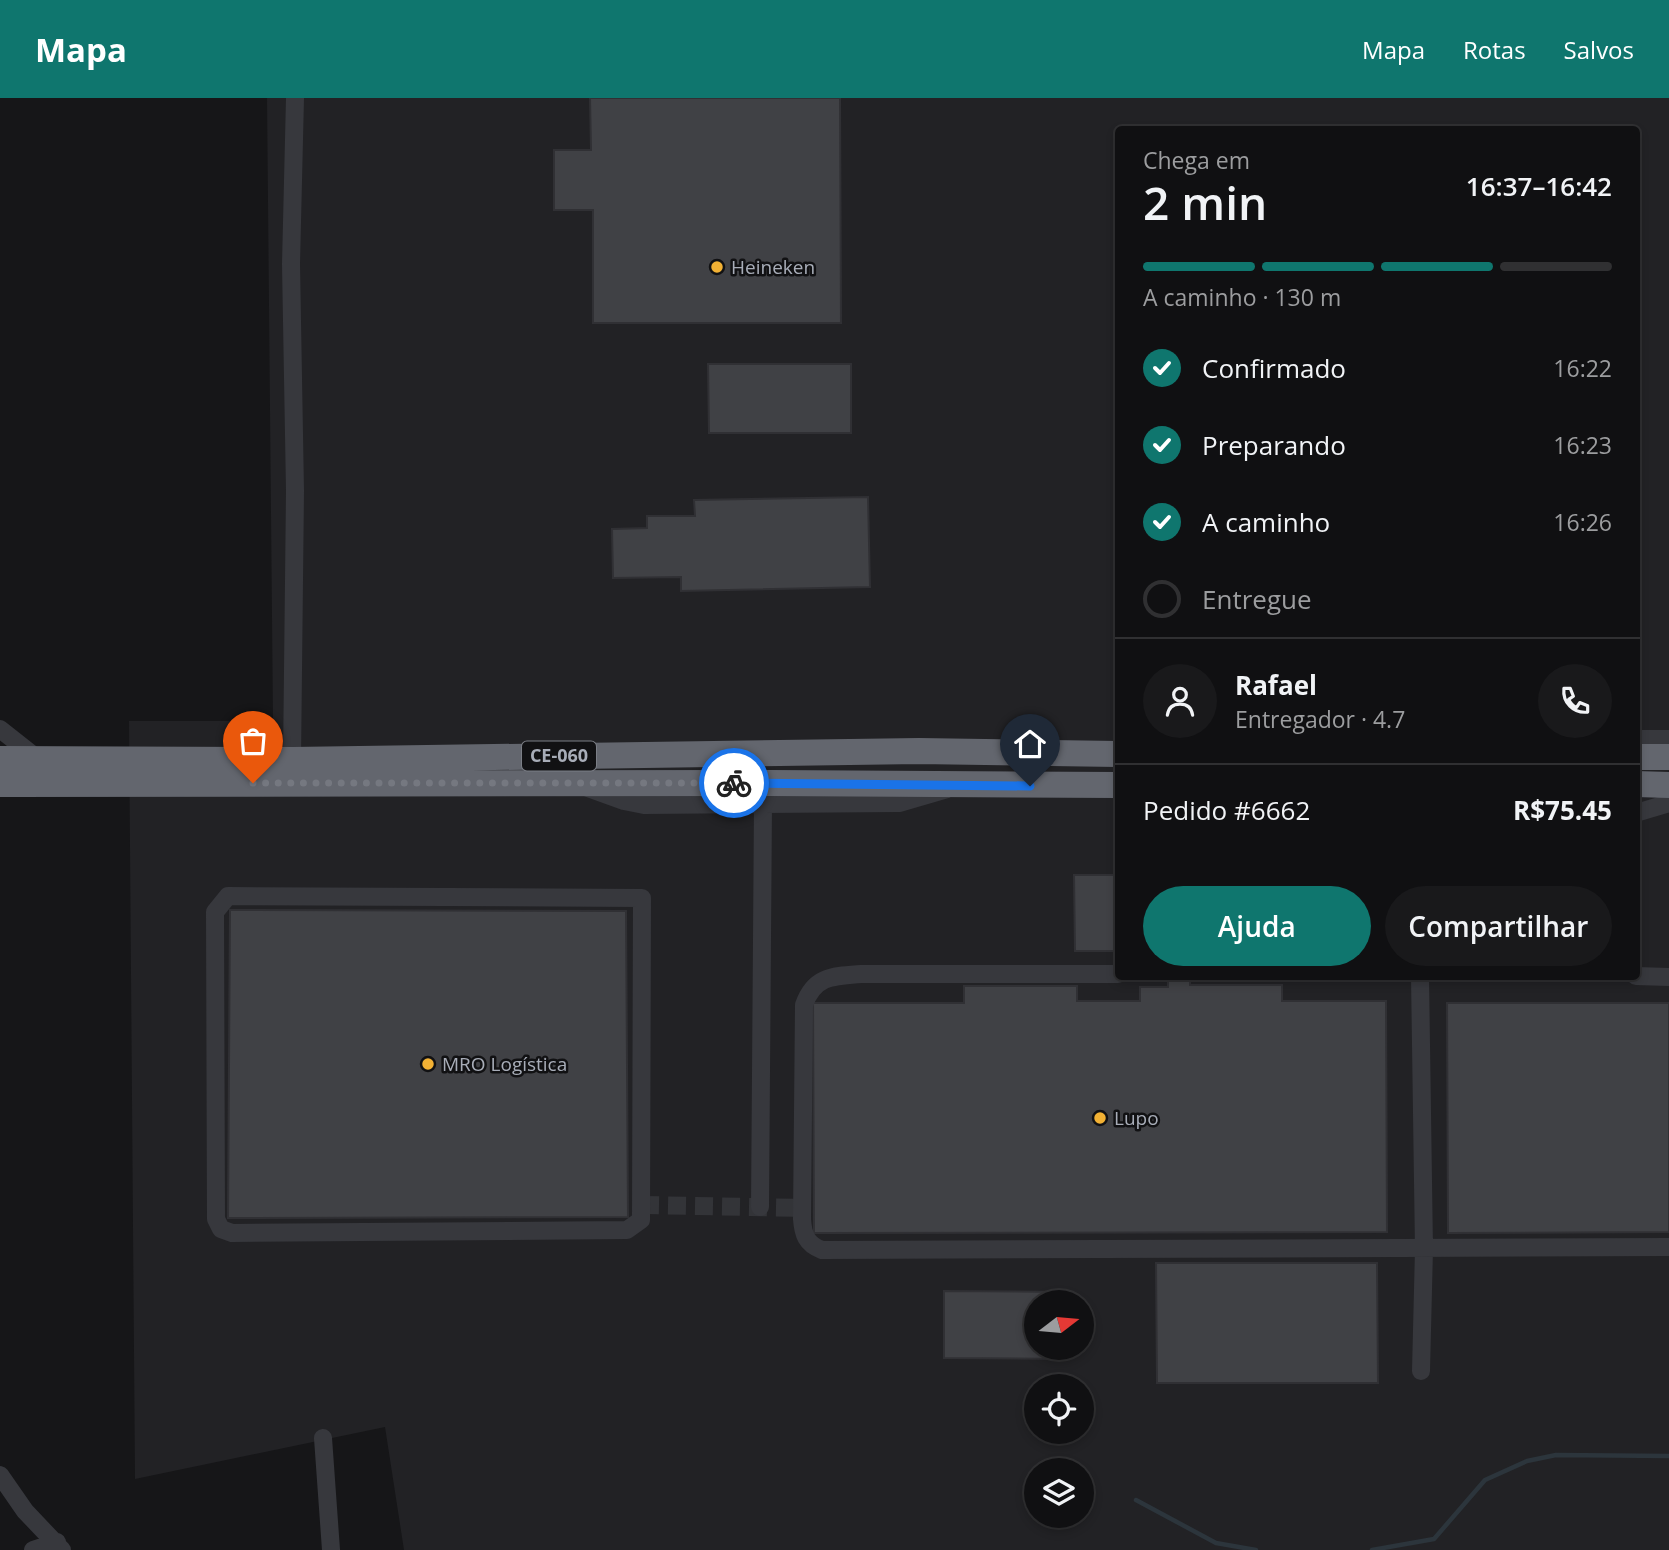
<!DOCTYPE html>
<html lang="pt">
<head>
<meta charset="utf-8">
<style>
	:root { --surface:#101012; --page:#19191b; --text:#f1f3f6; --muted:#9c9d9f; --line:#303032; --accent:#0f766e }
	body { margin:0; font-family:"Open Sans",sans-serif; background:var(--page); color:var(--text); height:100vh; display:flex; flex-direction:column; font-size:26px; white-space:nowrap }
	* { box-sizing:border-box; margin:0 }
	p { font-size:23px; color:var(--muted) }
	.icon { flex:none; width:38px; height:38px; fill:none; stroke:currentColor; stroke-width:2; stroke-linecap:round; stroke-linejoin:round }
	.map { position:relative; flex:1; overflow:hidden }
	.side { position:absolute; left:1115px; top:28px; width:525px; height:854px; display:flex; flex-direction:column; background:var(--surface); border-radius:7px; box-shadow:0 4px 10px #0003,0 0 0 2px var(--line) }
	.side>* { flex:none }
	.needle { width:46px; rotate:74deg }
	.buttons { position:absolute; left:1024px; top:1192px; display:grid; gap:14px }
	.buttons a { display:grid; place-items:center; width:70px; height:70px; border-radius:50%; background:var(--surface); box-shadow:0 4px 10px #0003,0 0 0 2px var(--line); font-size:35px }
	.pin { position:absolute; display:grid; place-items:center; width:60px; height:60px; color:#fff; margin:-72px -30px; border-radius:50% 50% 50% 0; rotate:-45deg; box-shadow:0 0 7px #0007 }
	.pin .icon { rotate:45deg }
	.courier { position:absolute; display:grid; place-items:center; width:70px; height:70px; margin:-35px; border:5px solid #1a73e8; border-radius:50%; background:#fff; color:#222; box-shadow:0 2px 9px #0007 }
	.head em { font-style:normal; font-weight:600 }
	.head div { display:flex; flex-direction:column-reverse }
	.head { display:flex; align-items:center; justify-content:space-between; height:119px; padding:0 28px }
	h1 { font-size:46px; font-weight:600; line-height:52px }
	.bar { display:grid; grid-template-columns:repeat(4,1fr); gap:10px 7px; align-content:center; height:84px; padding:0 28px }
	.bar i { height:9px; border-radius:5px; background:var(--line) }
	.bar .active { background:var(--accent) }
	.bar p { grid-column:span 4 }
	.line { display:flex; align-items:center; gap:18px; padding:0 28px; border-top:2px solid var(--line) }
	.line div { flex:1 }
	.round { display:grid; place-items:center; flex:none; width:74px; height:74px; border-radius:37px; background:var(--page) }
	ol { padding:0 28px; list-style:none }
	li { display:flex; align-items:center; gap:21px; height:77px }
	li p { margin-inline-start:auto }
	li .icon { padding:7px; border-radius:50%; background:var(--accent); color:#fff; stroke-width:4 }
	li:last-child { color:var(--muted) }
	li i { width:38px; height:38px; border:4px solid var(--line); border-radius:50% }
	.primary-button { display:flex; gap:14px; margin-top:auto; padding:14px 28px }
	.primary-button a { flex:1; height:80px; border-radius:42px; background:var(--accent); color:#fff; font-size:28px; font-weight:600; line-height:80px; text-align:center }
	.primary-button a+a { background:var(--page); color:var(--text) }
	header { display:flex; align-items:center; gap:42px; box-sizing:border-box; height:98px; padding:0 35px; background:var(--accent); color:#fff }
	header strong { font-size:33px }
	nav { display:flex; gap:38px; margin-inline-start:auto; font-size:24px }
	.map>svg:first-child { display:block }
</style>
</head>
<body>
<header>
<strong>Mapa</strong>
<nav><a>Mapa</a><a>Rotas</a><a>Salvos</a></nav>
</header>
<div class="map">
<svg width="1669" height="1452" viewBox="0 0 1669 1452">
	<rect width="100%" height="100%" fill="#161618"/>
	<!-- built -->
	<path fill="#222225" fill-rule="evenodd" d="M267,0H1669V1452H404L385,1329L135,1381L129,623H273ZM1118,32H1636V878H1118ZM1036,1204H1082V1250H1036ZM1036,1288H1082V1334H1036ZM1036,1372H1082V1418H1036Z"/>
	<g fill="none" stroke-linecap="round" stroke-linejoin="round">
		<!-- stream -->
		<path stroke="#2c353c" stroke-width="4.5" d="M1136,1402L1216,1445L1256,1452
			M1372,1452L1434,1441L1485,1382L1527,1363L1556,1357L1669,1358"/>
	</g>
	<!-- building -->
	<path fill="#404145" stroke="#303034" stroke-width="2" d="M590,0H840L841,225H593V112H554V52H591Z
		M708,266H851V335H709Z
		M868,399L870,489L681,493V479L613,480L612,431L647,430V418H695L694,402Z
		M1074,777H1118V853H1075Z
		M230,812L626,813L628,1119L228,1120Z
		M1168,878H1190V887H1282V903H1386L1387,1134L814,1135L813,905H964V888H1077V903H1140V889H1168Z
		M1447,905H1669V1134L1448,1135Z
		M1156,1165H1377L1378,1285H1157Z
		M944,1193L1065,1194V1204H1036V1250H1065V1261L944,1260Z"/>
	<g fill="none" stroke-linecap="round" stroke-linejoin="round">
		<!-- minor-tunnel -->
		<path stroke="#333438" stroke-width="18" stroke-dasharray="18 9" stroke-linecap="butt" d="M641,1107L802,1110"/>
		<!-- minor -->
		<path stroke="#37383d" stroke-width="18" d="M0,631L38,661
			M1636,641H1669
			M292,662L295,393L291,166L295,0
			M588,690L624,703L644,707L899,705L947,691
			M1636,715L1669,705
			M228,798L642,800L641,1122L627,1132L232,1135L221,1131L216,1121L215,814Z
			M1118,876H861C833,878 814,878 804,907L802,1121C803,1136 806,1146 822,1152L1669,1149
			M1420,878L1424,1151L1421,1273
			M1636,878L1669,879
			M760,1109L763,706
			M323,1340L331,1452
			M0,1377L25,1413L62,1452
			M33,1452L57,1444"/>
		<!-- highway -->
		<path stroke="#63666e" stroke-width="26" d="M1636,659H1669
			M0,661L292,662L919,653L1118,656
			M0,686L770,685L1118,687
			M1636,686L1669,687"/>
	</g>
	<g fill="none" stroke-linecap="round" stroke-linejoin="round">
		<!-- done -->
		<path stroke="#757880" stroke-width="7" stroke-dasharray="0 12.6" d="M253,685H734"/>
		<!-- route -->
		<path stroke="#1a73e8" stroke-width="9" d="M734,685L1030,688"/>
	</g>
	<!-- markers -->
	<g fill="#f2b134" stroke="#111113" stroke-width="2.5">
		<circle cx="717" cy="169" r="7"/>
		<circle cx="428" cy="966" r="7"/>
		<circle cx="1100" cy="1020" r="7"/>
	</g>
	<g text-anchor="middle" stroke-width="5" stroke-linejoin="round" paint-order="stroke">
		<!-- shield labels -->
		<rect fill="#111113" stroke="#7b7e86" stroke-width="2" x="522" y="643.5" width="74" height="29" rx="5"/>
		<g font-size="18" font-weight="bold" fill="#a8adb8">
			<text x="559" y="664">CE-060</text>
		</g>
		<!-- poi labels -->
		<g font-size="19" fill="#a8adb8" stroke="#111113" text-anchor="start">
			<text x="731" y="176">Heineken</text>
			<text x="442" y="973">MRO Logística</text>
			<text x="1114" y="1027">Lupo</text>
		</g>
	</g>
</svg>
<div class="buttons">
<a><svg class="needle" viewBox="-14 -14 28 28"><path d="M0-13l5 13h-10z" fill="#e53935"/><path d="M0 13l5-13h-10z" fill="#9c9d9f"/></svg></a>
<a><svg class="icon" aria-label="locate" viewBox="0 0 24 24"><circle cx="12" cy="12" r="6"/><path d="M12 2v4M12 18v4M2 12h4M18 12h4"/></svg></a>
<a><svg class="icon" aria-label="layers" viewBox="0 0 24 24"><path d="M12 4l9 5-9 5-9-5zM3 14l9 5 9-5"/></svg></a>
</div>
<div class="pin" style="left:253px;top:685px;background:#ea580c"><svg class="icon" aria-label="bag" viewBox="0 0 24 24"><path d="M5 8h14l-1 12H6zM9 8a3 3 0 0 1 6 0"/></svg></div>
<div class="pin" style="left:1030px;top:688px;background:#1f2937"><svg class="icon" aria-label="home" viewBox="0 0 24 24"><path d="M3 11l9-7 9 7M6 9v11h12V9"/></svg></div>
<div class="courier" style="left:734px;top:685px"><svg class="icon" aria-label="bike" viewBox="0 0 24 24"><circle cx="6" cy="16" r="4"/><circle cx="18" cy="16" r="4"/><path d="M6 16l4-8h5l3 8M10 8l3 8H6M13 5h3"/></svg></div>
<section class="side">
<div class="head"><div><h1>2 min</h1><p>Chega em</p></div><em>16:37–16:42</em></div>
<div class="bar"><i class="active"></i><i class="active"></i><i class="active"></i><i></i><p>A caminho · 130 m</p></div>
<ol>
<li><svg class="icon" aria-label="check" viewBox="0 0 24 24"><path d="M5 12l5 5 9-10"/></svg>Confirmado<p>16:22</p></li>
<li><svg class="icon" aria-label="check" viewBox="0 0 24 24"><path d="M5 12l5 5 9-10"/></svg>Preparando<p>16:23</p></li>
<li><svg class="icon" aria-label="check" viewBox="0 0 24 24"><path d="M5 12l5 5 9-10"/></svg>A caminho<p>16:26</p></li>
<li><i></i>Entregue</li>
</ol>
<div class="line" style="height:126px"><a class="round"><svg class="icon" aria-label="person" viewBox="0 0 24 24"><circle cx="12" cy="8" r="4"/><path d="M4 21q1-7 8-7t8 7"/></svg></a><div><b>Rafael</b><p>Entregador · 4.7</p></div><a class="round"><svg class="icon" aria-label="phone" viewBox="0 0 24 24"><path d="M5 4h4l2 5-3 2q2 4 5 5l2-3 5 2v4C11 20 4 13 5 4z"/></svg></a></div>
<div class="line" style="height:91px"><div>Pedido #6662</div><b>R$75.45</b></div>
<div class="primary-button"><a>Ajuda</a><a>Compartilhar</a></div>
</section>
</div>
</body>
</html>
